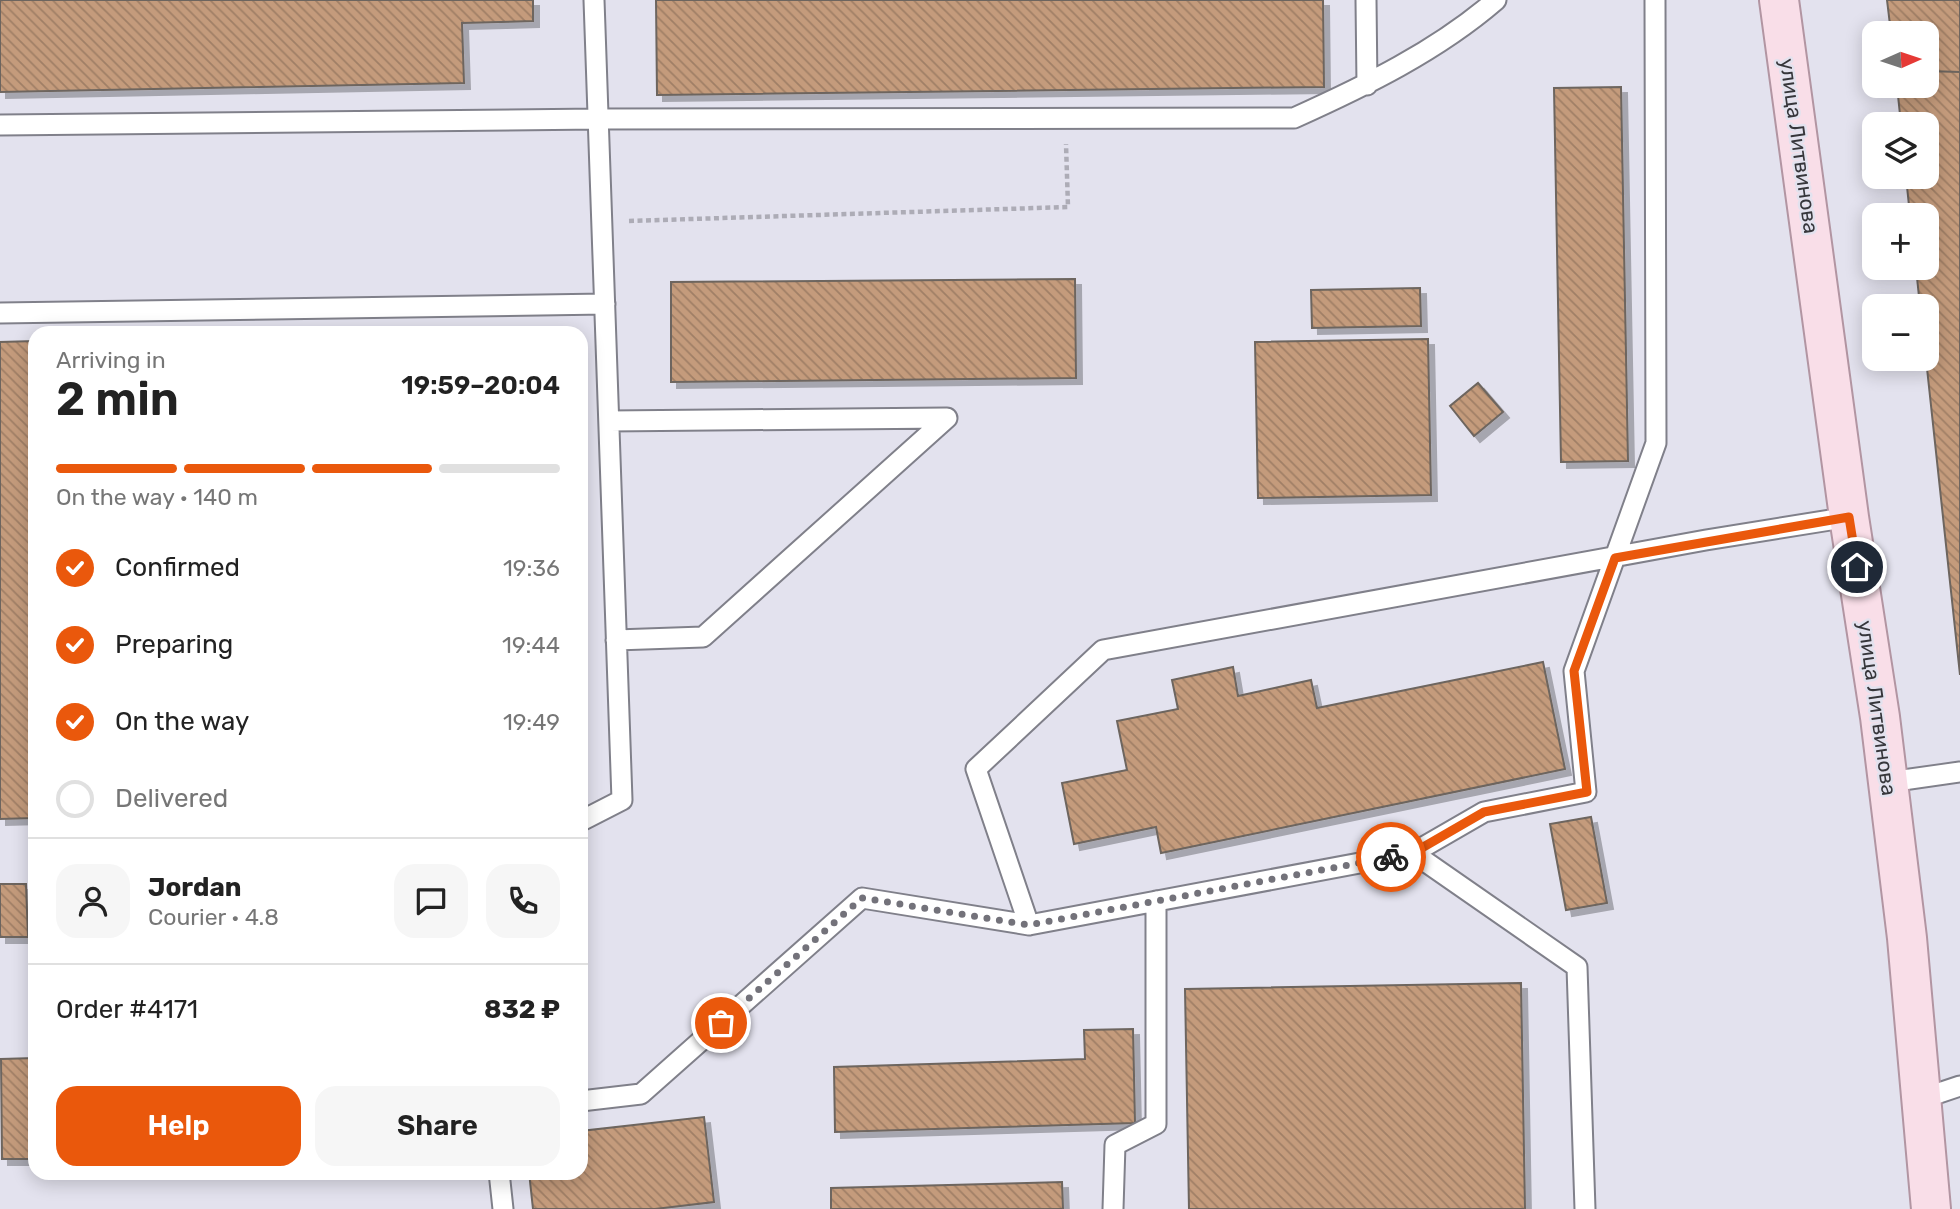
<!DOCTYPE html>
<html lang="en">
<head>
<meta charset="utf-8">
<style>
	:root { --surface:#fff; --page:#f6f6f6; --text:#222; --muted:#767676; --line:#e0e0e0; --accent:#ea580c }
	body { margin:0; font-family:Rubik,sans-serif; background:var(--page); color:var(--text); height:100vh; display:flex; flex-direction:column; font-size:26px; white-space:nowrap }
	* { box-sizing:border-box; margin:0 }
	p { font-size:23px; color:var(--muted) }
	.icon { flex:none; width:38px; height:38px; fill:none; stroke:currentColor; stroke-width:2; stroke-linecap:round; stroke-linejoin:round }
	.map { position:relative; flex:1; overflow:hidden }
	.drawer { position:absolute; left:28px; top:326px; width:560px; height:854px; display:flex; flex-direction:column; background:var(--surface); border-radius:21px; box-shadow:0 4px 18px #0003 }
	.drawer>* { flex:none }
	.needle { width:46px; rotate:87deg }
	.controls { position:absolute; left:1862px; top:21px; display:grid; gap:14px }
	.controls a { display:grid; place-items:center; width:77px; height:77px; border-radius:14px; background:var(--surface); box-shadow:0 4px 18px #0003; font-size:35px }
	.pin { position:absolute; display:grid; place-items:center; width:60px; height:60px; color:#fff; margin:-30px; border:4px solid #fff; border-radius:50%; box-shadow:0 2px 7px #0007 }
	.courier { position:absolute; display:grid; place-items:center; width:70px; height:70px; margin:-35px; border:5px solid #ea580c; border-radius:50%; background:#fff; color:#222; box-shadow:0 2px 9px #0007 }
	.summary em { font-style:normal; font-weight:600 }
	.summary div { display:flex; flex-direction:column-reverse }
	.summary { display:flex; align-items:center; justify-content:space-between; height:119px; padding:0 28px }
	h1 { font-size:46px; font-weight:600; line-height:52px }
	.bar { display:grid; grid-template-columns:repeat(4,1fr); gap:10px 7px; align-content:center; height:84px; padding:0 28px }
	.bar i { height:9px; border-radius:5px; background:var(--line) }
	.bar .current { background:var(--accent) }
	.bar p { grid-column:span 4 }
	.line { display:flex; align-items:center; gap:18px; padding:0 28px; border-top:2px solid var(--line) }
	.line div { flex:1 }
	.round { display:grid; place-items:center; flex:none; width:74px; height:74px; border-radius:21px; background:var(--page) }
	ol { padding:0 28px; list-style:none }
	li { display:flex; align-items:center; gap:21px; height:77px }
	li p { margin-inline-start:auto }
	li .icon { padding:7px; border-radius:50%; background:var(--accent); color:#fff; stroke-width:4 }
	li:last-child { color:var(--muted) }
	li i { width:38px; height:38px; border:4px solid var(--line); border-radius:50% }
	.primary-button { display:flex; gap:14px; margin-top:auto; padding:14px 28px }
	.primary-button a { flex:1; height:80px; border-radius:21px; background:var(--accent); color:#fff; font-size:28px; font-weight:600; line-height:80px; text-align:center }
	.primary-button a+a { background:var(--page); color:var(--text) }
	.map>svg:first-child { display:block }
</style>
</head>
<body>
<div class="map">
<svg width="1960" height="1209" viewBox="0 0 1960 1209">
	<defs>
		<pattern id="building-back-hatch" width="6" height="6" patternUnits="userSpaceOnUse" patternTransform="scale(1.75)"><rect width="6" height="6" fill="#c49b7b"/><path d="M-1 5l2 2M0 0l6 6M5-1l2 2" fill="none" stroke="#a07f66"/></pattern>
		<filter id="shadow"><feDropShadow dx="6" dy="6" stdDeviation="0" flood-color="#0004"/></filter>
	</defs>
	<rect width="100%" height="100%" fill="#e3e2ee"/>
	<!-- building -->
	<path fill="url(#building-back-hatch)" stroke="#6d655e" stroke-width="2" filter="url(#shadow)" d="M0,0H533V21L462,23L464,83L0,92Z
		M656,0H1323L1324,87L657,95Z
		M1887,0H1960V72L1927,71V33H1891Z
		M1927,71L1960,72V675L1926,359L1927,306H1920L1916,268H1927V215H1910L1906,177H1927V124H1901L1897,86H1927Z
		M1621,87L1628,461L1561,462L1554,88Z
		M1075,279L1076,378L671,382V282Z
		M1420,288L1421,326L1312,328L1311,290Z
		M1428,339L1431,495L1258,498L1255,342Z
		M35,341V818L0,819V342Z
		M1478,383L1503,412L1474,436L1450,406Z
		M1543,662L1565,769L1161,853L1156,827L1074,844L1062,783L1127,770L1117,721L1178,709L1172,680L1233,667L1238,696L1311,680L1317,708Z
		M1591,817L1607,903L1566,910L1550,824Z
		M0,884H26L28,937H0Z
		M1521,983L1525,1209H1189L1185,989Z
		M1133,1029L1135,1123L835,1132L834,1067L1085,1059L1084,1030Z
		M35,1058V1159H2L1,1059Z
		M704,1117L714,1202L655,1209H533L529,1172H581V1131Z
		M1062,1182L1063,1209H831V1188Z"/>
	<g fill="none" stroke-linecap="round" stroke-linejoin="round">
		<defs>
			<path id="service" d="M1366,0L1367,85
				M0,125L598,119L1294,118C1365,86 1437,51 1496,0
				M0,313L605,304
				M609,421L947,418L703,637L616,640
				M1889,782L1960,772
				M581,821L622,800L594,0
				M1413,853L1484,812L1586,792L1574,671L1656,443L1655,0
				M1029,925L976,769L1103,650L1706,540L1849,517
				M1921,1099L1960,1086
				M581,1101L641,1094L862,898L1029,925L1413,853L1577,967L1585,1209
				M499,1172L503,1209
				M1113,1209L1115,1145L1156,1124V901"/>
			<path id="primary" d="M1779,0L1849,517L1880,717L1907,938L1931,1209"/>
		</defs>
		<!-- service casing -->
		<use href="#service" stroke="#80808a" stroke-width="23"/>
		<!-- primary casing -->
		<use href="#primary" stroke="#b295a2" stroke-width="42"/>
		<!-- path -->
		<path stroke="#adacb6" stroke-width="4.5" stroke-dasharray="5 3.5" stroke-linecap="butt" d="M629,221L1068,207L1066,144"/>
		<!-- service -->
		<use href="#service" stroke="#fff" stroke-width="19"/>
		<!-- primary -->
		<use href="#primary" stroke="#f9dee8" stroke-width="38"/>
	</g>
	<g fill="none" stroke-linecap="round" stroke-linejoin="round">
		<!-- done -->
		<path stroke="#73727a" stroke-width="7" stroke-dasharray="0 12.6" d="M721,1023L862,898L1029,925L1391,857"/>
		<!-- route -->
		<path stroke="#ea580c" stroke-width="9" d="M1391,857L1413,853L1484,812L1587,792L1574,671L1615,558L1849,517L1857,567"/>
	</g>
	<g text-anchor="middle" stroke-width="5" stroke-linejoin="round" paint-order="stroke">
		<!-- street labels -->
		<g font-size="21" fill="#36363b" stroke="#e3e2ee">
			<text transform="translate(1799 146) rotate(82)" y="7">улица Литвинова</text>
			<text transform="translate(1877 708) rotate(82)" y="7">улица Литвинова</text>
		</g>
	</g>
</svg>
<div class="controls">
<a><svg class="needle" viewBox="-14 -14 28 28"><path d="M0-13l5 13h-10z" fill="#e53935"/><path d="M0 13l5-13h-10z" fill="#767676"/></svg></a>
<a><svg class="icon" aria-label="layers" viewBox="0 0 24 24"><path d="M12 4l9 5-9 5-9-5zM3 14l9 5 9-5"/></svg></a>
<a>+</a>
<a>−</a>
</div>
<div class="pin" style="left:721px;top:1023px;background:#ea580c"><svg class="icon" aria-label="bag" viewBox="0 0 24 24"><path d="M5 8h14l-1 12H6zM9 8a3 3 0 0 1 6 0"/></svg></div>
<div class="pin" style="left:1857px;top:567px;background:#1f2937"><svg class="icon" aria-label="home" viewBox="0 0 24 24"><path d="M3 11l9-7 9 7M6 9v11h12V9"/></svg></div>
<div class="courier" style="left:1391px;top:857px"><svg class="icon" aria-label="bike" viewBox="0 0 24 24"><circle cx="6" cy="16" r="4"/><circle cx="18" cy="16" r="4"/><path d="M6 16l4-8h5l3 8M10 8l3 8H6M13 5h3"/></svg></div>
<section class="drawer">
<div class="summary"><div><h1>2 min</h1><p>Arriving in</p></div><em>19:59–20:04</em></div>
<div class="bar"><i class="current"></i><i class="current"></i><i class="current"></i><i></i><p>On the way · 140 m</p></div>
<ol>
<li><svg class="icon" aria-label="check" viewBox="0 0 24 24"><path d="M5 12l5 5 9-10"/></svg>Confirmed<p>19:36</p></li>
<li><svg class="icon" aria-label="check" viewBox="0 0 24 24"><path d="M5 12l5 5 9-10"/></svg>Preparing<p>19:44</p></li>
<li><svg class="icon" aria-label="check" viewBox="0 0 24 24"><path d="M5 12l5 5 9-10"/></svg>On the way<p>19:49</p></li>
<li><i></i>Delivered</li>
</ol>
<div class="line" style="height:126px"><a class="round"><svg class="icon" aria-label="person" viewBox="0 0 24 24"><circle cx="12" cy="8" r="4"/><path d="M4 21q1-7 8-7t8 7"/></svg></a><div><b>Jordan</b><p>Courier · 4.8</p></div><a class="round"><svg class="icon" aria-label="chat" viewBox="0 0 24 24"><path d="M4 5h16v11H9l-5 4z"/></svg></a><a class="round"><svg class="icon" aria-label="phone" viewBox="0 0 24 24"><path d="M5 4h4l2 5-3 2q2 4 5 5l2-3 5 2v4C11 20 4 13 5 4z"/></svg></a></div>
<div class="line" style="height:91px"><div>Order #4171</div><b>832 ₽</b></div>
<div class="primary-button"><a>Help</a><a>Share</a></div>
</section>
</div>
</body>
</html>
